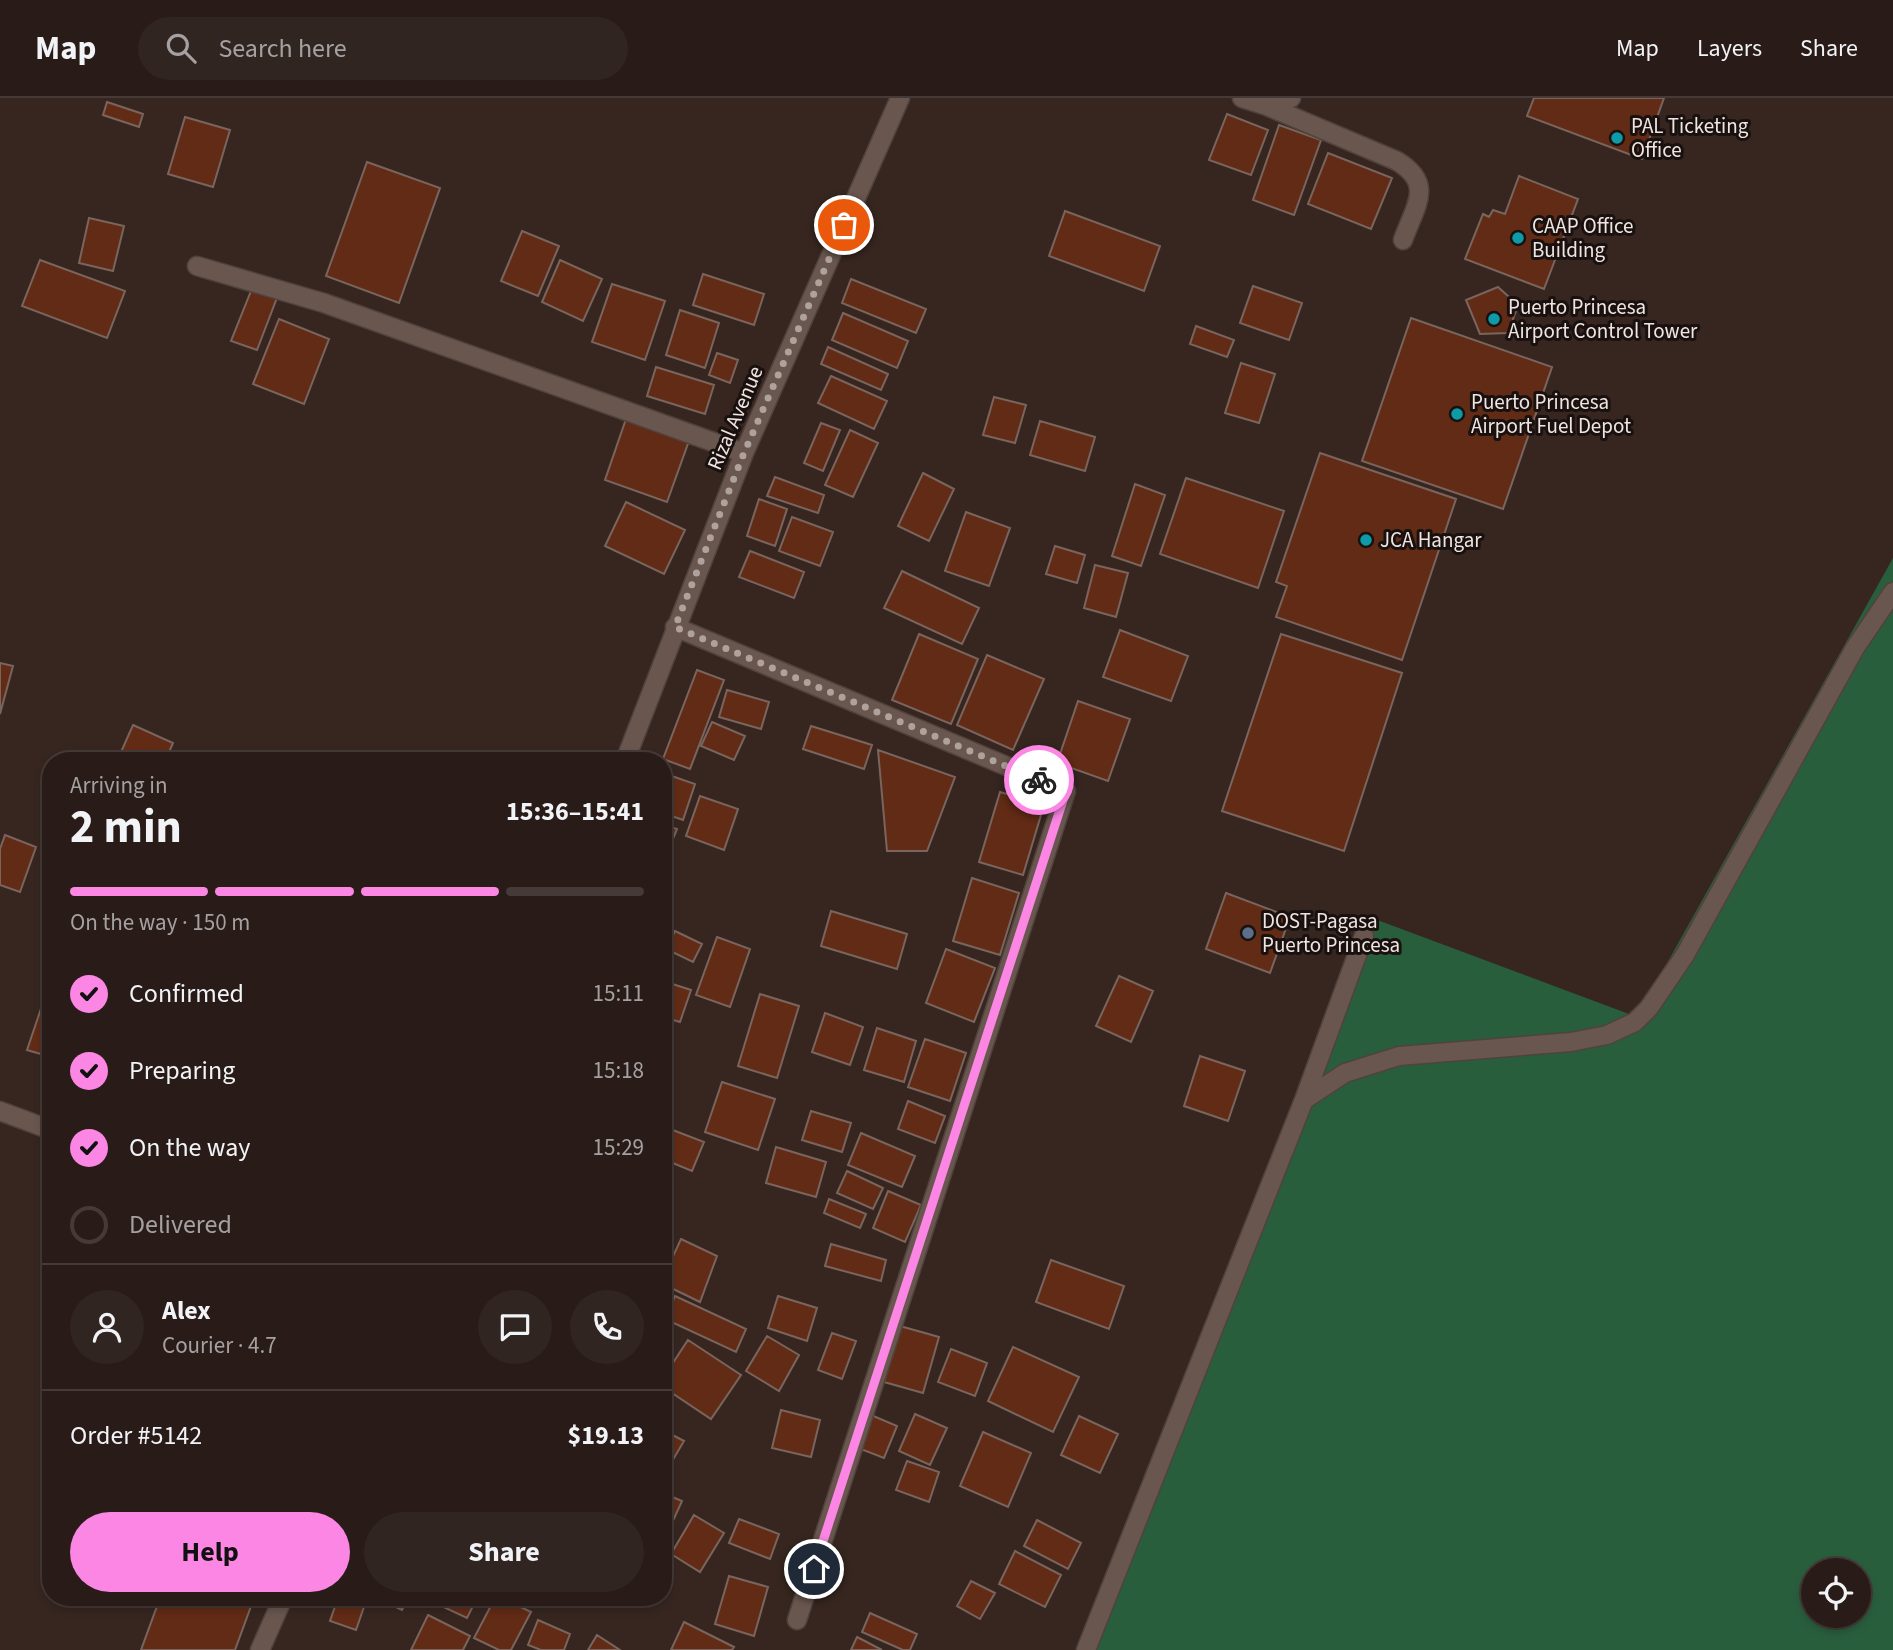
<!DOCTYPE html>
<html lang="en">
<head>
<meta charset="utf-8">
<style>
	:root { --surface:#291c18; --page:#312521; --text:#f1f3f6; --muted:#a5a1a2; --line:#453a37; --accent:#fc86e3 }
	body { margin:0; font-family:"Source Sans 3",sans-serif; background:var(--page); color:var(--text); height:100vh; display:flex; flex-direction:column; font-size:26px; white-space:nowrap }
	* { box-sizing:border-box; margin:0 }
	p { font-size:23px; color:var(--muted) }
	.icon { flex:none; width:38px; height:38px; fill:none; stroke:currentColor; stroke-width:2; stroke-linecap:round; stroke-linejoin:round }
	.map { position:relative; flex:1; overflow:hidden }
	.drawer { position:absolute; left:42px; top:654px; width:630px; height:854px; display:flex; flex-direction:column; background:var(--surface); border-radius:28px; box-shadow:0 4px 10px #0003,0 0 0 2px var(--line) }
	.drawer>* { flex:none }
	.buttons { position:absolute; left:1801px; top:1460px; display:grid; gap:14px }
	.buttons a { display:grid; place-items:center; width:70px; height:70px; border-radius:50%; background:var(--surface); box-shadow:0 4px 10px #0003,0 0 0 2px var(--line); font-size:35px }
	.pin { position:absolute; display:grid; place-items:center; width:60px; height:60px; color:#fff; margin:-30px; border:4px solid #fff; border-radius:50%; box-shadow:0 2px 7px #0007 }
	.courier { position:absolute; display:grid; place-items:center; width:70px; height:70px; margin:-35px; border:5px solid #fc86e3; border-radius:50%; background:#fff; color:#222; box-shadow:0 2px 9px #0007 }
	.overview em { font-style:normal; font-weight:700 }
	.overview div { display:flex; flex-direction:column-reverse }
	.overview { display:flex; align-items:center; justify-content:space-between; height:119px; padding:0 28px }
	h1 { font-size:46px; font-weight:700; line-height:52px }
	.bar { display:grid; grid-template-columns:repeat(4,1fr); gap:10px 7px; align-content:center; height:84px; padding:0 28px }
	.bar i { height:9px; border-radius:5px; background:var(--line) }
	.bar .active { background:var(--accent) }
	.bar p { grid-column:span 4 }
	.line { display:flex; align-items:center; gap:18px; padding:0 28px; border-top:2px solid var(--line) }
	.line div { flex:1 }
	.round { display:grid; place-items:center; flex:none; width:74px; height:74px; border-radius:37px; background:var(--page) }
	ol { padding:0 28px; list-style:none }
	li { display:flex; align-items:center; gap:21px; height:77px }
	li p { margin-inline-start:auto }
	li .icon { padding:7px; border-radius:50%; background:var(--accent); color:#111; stroke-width:4 }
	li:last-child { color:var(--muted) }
	li i { width:38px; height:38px; border:4px solid var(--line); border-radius:50% }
	.button { display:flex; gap:14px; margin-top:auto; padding:14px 28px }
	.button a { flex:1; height:80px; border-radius:42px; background:var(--accent); color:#111; font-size:28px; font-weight:700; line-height:80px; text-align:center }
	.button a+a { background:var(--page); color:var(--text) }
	header { display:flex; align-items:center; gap:42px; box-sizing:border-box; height:98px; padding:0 35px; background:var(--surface); border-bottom:2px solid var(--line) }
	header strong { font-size:33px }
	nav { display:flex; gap:38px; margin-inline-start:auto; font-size:24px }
	.search { width:490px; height:63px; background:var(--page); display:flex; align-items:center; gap:18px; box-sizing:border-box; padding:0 24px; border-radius:38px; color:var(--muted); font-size:26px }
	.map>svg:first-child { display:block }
</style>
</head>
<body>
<header>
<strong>Map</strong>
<div class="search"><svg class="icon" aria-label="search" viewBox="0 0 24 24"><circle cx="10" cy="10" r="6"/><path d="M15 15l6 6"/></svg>Search here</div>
<nav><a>Map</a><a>Layers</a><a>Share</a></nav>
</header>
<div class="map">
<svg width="1893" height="1552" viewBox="0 0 1893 1552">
	<rect width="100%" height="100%" fill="#372620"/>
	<!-- green -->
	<path fill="#295e3d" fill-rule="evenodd" d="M1893,460V1552H1077L1372,820L1637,919ZM1813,1472H1858V1517H1813Z"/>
	<!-- building -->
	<path fill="#622b15" stroke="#79655e" stroke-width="2" d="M1534,0H1664L1642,61L1527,18Z
		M107,4L143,16L139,29L103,17Z
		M1227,16L1268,32L1251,77L1209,62Z
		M185,19L230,32L213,89L168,76Z
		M1279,27L1321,42L1294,117L1253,102Z
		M1328,55L1392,80L1371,131L1308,106Z
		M367,64L440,90L399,205L326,178Z
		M1519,78L1578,101L1544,191L1465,161L1483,116L1489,119L1493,112L1505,116Z
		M1065,113L1160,148L1144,193L1049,158Z
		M89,120L124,128L113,173L79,165Z
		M522,133L559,148L538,198L501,183Z
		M40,162L125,193L107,240L22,208Z
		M560,162L602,181L583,223L542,204Z
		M703,176L764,196L754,227L693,207Z
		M851,181L926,211L916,235L842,205Z
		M612,186L665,203L645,262L592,244Z
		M253,188L278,197L257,252L231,243Z
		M1253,188L1302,205L1289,242L1240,225Z
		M1498,189L1518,207L1508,235L1480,236L1466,202Z
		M680,212L719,225L705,270L666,257Z
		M843,215L908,243L897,270L832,242Z
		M1411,220L1552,269L1503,411L1362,363Z
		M279,221L329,241L304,306L253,286Z
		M1196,228L1234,242L1227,259L1190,246Z
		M828,249L888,276L881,292L821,266Z
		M717,255L738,262L730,285L709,277Z
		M1241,265L1275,276L1259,325L1225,315Z
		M656,269L714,287L705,316L647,298Z
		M831,278L887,303L874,331L818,305Z
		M994,299L1026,307L1015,345L983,337Z
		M627,318L690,340L667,404L605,382Z
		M1040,323L1095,339L1085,373L1030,357Z
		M821,325L840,332L823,373L804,365Z
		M850,332L878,345L853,399L825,387Z
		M1320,355L1456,401L1402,562L1276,519L1287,488L1276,484Z
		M923,375L954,391L929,443L898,428Z
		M775,379L824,397L818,415L767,398Z
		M1186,380L1284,413L1258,490L1160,456Z
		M1135,386L1165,397L1141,468L1112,458Z
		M759,401L787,411L775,448L747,438Z
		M626,404L685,432L664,476L605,448Z
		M966,414L1010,430L989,488L945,473Z
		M792,419L833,434L820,468L779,453Z
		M1055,448L1085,457L1077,485L1046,476Z
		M750,453L804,474L794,500L739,479Z
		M1095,467L1128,475L1116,519L1084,510Z
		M902,473L979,510L962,546L884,510Z
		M1120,532L1188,558L1171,603L1103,579Z
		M919,536L978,561L951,626L892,602Z
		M1281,536L1402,575L1344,753L1222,713Z
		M987,557L1044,581L1013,652L957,627Z
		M0,565L13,568L0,616Z
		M697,572L724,582L690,671L663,661Z
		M727,592L769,604L761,631L719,619Z
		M1078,603L1130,621L1108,683L1057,665Z
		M712,624L745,638L734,662L701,648Z
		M133,627L173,645L165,663H117Z
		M811,628L872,647L864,671L803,651Z
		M878,652L955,679L927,753H887Z
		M663,675L695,686L683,722L663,715Z
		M1000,694L1044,707L1023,777L979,764Z
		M700,698L738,711L724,752L686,738Z
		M663,726L677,731L663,765Z
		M5,737L36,749L20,794L0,787V751Z
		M972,780L1019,795L1000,857L953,843Z
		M1226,795L1290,819L1270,875L1206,851Z
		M831,813L907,836L897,871L821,848Z
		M675,833L702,846L693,864L666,851Z
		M717,839L750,851L730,909L696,897Z
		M946,851L995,870L974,924L926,905Z
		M1119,878L1153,893L1131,944L1096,928Z
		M51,881V959L27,952Z
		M663,883L691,892L680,924L663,919Z
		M760,896L799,908L777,980L738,968Z
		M825,915L863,929L850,967L812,954Z
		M877,930L916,943L904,984L864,972Z
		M925,941L966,955L950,1003L908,989Z
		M1200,958L1245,973L1228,1023L1184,1008Z
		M722,984L775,1001L758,1052L705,1034Z
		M908,1003L945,1018L935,1045L898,1031Z
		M811,1013L851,1025L842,1054L802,1042Z
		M665,1029L704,1044L692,1073L663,1061V1035Z
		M861,1035L915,1058L902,1089L848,1067Z
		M776,1049L826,1064L816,1099L766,1085Z
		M847,1073L883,1090L873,1111L837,1095Z
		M888,1093L921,1107L905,1144L873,1130Z
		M829,1101L866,1116L860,1130L824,1115Z
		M681,1141L717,1158L700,1204L663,1186V1180Z
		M831,1146L886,1162L881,1183L825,1168Z
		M1051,1162L1124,1188L1109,1231L1036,1204Z
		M675,1198L746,1231L736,1254L665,1221Z
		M778,1198L817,1210L807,1243L768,1230Z
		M900,1228L939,1239L923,1295L884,1284Z
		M832,1235L856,1243L842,1281L818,1272Z
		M767,1238L799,1257L779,1293L746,1273Z
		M688,1242L741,1277L711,1321L663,1289V1280Z
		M1013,1249L1079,1279L1053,1334L988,1303Z
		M951,1251L987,1265L975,1298L938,1284Z
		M781,1312L820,1322L811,1359L772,1350Z
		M915,1316L947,1330L930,1367L899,1353Z
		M871,1317L897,1328L884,1360L858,1350Z
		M1079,1318L1118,1336L1100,1375L1061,1357Z
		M663,1332L684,1343L664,1377L663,1376Z
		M983,1334L1031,1355L1008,1409L960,1388Z
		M907,1363L939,1374L929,1404L896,1392Z
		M663,1395L682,1403L667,1436L663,1434Z
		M694,1417L724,1435L700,1474L671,1456Z
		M739,1421L779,1436L770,1461L729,1445Z
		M1037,1422L1081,1445L1068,1471L1024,1448Z
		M1015,1453L1061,1477L1045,1509L999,1486Z
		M729,1478L768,1489L754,1538L715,1526Z
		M971,1483L995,1495L980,1521L957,1508Z
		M160,1500H254L235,1552H141Z
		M338,1500H347L365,1506L356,1532L330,1523Z
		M387,1500H408L402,1512L385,1504Z
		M440,1500H477L467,1520L437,1506Z
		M495,1500H502L531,1514L511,1552H499L474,1540Z
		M870,1515L917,1536L910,1552H903L862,1534Z
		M428,1517L470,1538L463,1552H411Z
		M538,1522L570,1536L564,1552H541L528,1547Z
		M684,1524L734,1549L732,1552H671Z
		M597,1537L620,1552H588Z
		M857,1539L882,1552H851Z"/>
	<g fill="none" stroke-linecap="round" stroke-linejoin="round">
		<defs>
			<path id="minor" d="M1242,0L1267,8L1397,63C1435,86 1415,108 1403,142
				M1267,8L1291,0
				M197,168L324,205L744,355
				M675,529L1066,693L797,1522
				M625,663L744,355L900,0
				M1304,1002L1345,975L1399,958L1571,944L1607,937L1635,924L1649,910L1685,857L1855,550L1893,494
				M0,1013L51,1032
				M260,1552L283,1500
				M1086,1552L1304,1002L1364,838"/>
		</defs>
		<!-- minor casing -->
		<use href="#minor" stroke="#50423d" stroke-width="21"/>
		<!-- minor -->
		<use href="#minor" stroke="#69564f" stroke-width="18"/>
	</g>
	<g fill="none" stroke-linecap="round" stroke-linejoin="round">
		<!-- done -->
		<path stroke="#afa29d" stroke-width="7" stroke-dasharray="0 12.6" d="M844,127L744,355L675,529L1039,682"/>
		<!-- route -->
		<path stroke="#fc86e3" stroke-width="9" d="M814,1471L1066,693L1039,682"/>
	</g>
	<!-- markers -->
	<g fill="#0f9aa8" stroke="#19110f" stroke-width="2.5">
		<circle cx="1617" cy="40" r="7"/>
		<circle cx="1518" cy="140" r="7"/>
		<circle cx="1494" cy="221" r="7"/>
		<circle cx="1457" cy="316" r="7"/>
		<circle cx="1366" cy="442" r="7"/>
	</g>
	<circle fill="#5c6f8a" stroke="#19110f" stroke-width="2.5" cx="1248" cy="835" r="7"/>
	<g text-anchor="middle" stroke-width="6" stroke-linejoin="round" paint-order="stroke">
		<!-- poi labels -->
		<g font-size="21" fill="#f0e4e0" stroke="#19110f" text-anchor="start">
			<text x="1631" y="35">PAL Ticketing<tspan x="1631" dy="24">Office</tspan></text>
			<text x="1532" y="135">CAAP Office<tspan x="1532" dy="24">Building</tspan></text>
			<text x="1508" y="216">Puerto Princesa<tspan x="1508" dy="24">Airport Control Tower</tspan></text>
			<text x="1471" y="311">Puerto Princesa<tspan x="1471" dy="24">Airport Fuel Depot</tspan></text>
			<text x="1380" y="449">JCA Hangar</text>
			<text x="1262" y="830">DOST-Pagasa<tspan x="1262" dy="24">Puerto Princesa</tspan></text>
		</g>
		<!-- street labels -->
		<g font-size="21" fill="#f0e4e0" stroke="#19110f">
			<text transform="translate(735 320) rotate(-67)" y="7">Rizal Avenue</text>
		</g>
	</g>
</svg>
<div class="buttons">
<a><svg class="icon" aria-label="locate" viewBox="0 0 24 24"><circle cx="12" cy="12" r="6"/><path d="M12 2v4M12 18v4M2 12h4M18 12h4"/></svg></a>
</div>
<div class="pin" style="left:844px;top:127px;background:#ea580c"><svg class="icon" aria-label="bag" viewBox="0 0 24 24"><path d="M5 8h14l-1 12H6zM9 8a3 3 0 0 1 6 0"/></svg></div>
<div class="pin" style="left:814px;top:1471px;background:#1f2937"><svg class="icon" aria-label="home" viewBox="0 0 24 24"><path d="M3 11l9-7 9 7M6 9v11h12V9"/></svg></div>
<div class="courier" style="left:1039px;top:682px"><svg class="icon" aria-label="bike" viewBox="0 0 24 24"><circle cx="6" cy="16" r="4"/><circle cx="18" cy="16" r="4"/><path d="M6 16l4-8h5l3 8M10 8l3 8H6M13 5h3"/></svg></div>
<section class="drawer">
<div class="overview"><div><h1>2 min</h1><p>Arriving in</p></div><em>15:36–15:41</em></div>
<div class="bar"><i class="active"></i><i class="active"></i><i class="active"></i><i></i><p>On the way · 150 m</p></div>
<ol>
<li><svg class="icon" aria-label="check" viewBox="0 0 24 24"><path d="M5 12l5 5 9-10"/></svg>Confirmed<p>15:11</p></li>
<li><svg class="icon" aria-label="check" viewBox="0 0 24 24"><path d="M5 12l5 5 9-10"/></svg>Preparing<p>15:18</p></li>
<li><svg class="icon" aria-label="check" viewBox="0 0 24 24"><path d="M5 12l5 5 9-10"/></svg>On the way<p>15:29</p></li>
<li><i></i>Delivered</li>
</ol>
<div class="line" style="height:126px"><a class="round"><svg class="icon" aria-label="person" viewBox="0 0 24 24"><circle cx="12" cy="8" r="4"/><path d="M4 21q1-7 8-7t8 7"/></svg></a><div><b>Alex</b><p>Courier · 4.7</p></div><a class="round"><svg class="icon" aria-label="chat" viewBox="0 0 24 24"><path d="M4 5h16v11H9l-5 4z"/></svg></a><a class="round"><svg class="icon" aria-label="phone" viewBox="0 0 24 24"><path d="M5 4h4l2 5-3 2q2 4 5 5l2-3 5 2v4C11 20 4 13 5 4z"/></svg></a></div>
<div class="line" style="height:91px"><div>Order #5142</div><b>$19.13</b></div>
<div class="button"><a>Help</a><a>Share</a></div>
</section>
</div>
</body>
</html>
